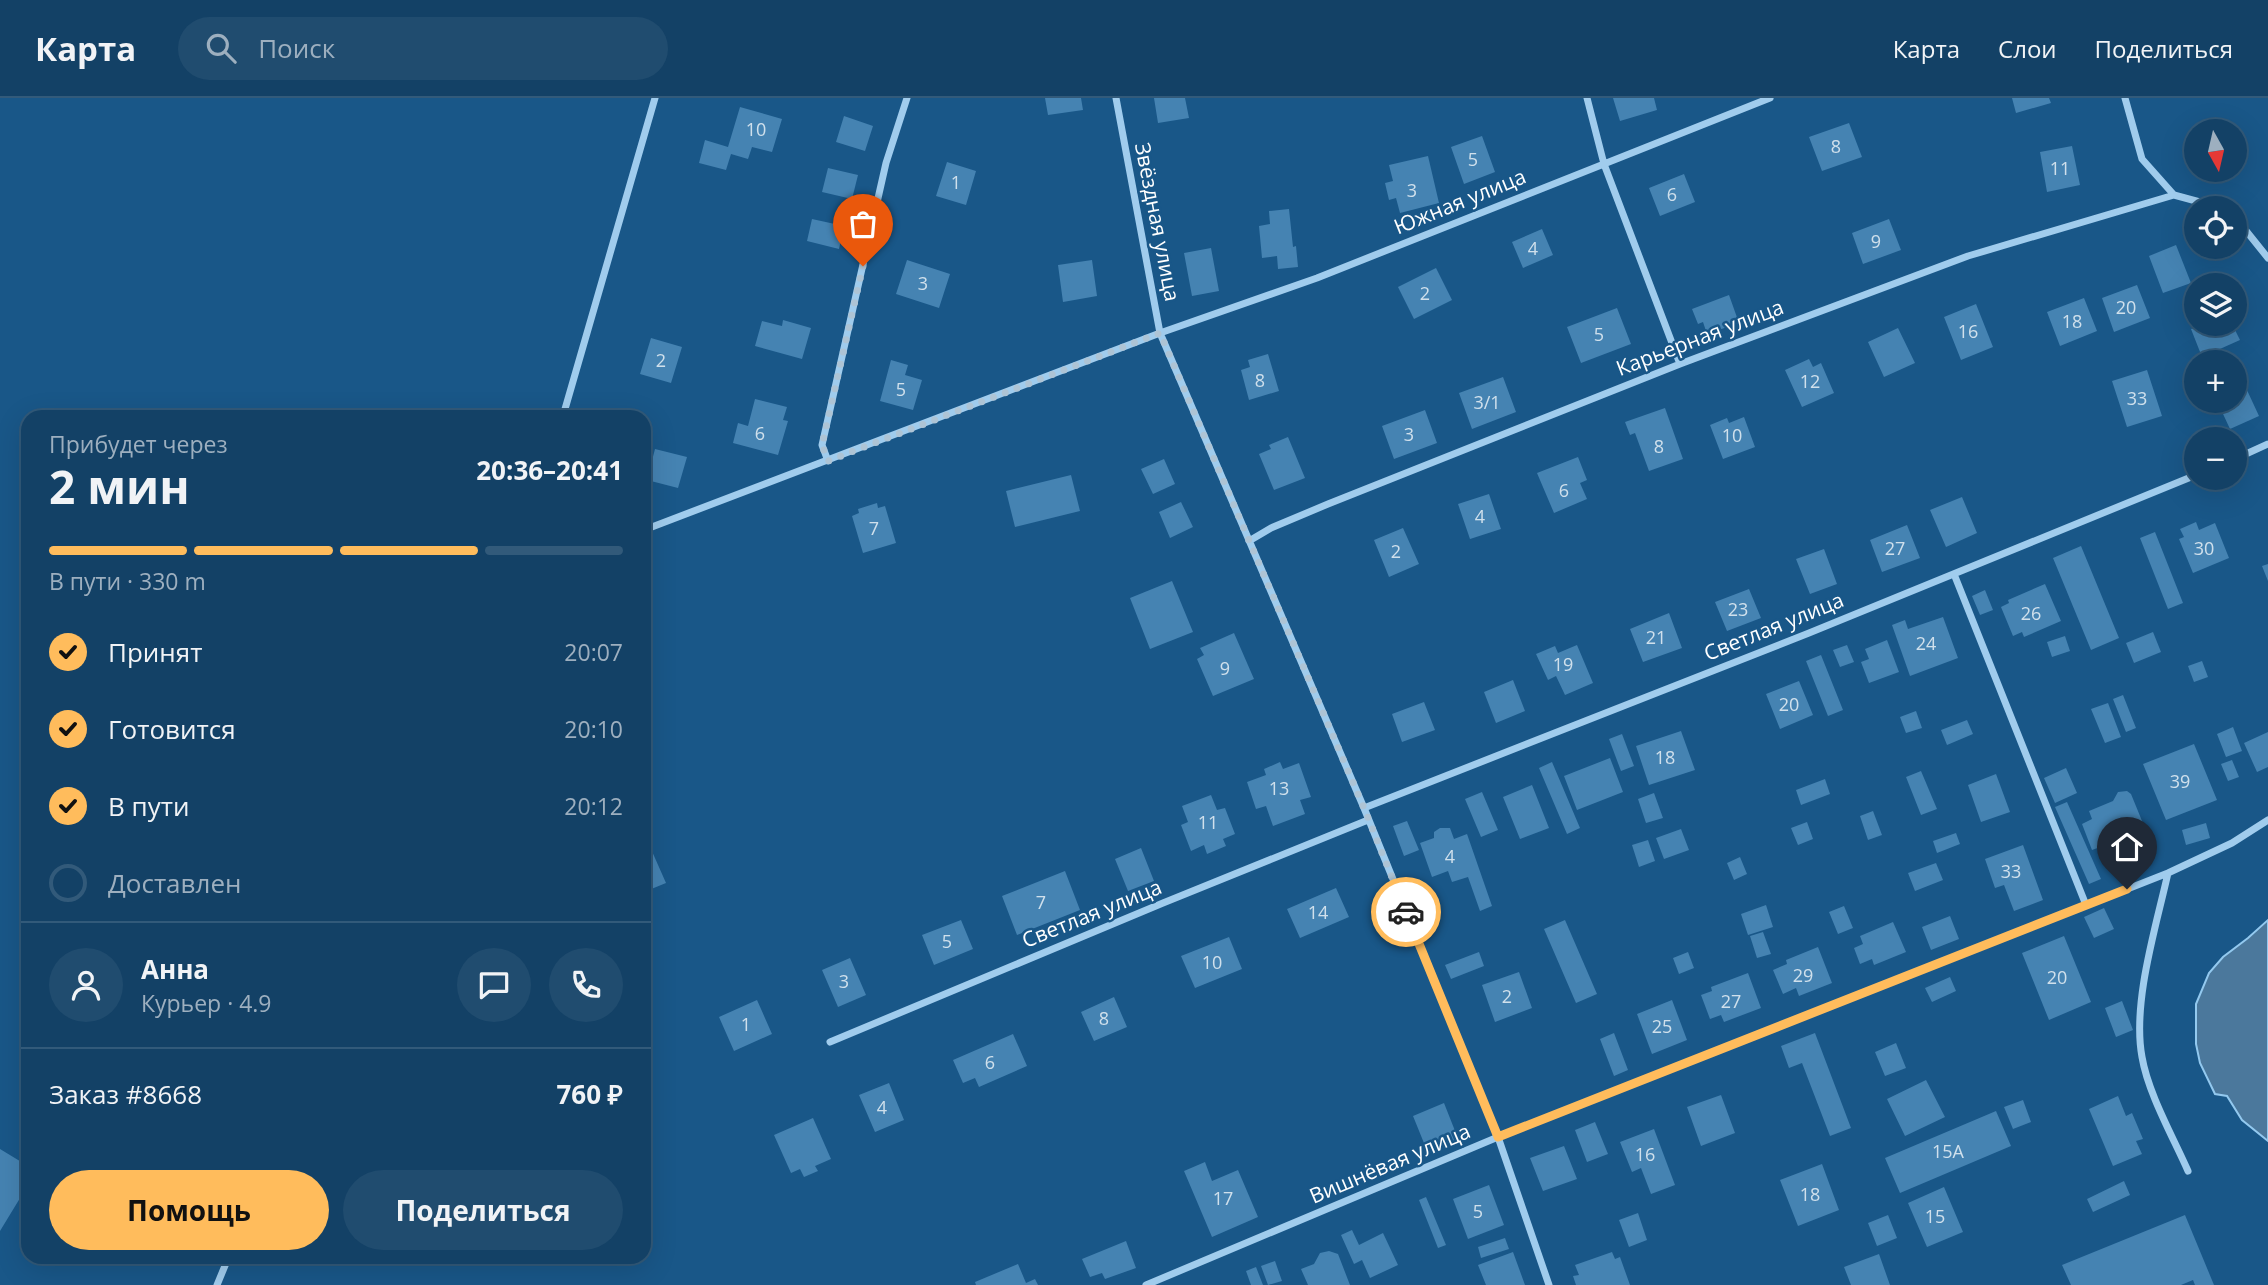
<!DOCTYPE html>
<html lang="ru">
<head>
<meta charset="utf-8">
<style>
	:root { --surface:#134166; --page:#204c6f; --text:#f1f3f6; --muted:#9dafbf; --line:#325a7a; --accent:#ffbc5c }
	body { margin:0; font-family:"Open Sans",sans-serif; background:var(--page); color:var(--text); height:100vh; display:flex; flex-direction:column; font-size:26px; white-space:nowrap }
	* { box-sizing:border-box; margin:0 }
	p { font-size:23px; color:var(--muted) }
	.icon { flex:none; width:38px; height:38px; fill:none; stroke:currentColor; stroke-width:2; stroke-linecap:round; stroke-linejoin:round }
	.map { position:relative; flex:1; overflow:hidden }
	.details { position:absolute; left:21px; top:312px; width:630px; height:854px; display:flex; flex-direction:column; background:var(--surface); border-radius:21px; box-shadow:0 7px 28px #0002,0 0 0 2px var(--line) }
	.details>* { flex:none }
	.needle { width:46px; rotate:172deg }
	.tools { position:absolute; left:2184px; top:21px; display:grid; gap:14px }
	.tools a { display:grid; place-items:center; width:63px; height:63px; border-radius:50%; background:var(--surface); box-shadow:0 7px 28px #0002,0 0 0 2px var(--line); font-size:35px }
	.pin { position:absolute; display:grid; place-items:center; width:60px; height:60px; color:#fff; margin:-72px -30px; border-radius:50% 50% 50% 0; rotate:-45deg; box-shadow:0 0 7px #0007 }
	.pin .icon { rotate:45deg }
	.courier { position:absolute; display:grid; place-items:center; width:70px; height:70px; margin:-35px; border:5px solid #ffbc5c; border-radius:50%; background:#fff; color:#222; box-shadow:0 2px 9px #0007 }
	.head em { font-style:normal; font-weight:700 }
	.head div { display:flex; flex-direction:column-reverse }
	.head { display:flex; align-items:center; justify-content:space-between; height:119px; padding:0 28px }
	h1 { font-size:46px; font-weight:700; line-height:52px }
	.bar { display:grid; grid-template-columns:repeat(4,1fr); gap:10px 7px; align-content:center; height:84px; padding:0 28px }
	.bar i { height:9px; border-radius:5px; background:var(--line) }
	.bar .current { background:var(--accent) }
	.bar p { grid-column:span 4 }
	.line { display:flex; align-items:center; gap:18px; padding:0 28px; border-top:2px solid var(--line) }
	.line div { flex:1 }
	.round { display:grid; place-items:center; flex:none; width:74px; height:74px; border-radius:37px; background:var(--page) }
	ol { padding:0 28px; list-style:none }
	li { display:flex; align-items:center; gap:21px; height:77px }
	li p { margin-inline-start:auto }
	li .icon { padding:7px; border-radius:50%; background:var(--accent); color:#111; stroke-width:4 }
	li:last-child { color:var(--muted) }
	li i { width:38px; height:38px; border:4px solid var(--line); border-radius:50% }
	.button { display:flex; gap:14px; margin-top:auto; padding:14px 28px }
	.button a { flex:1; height:80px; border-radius:42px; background:var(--accent); color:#111; font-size:28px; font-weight:700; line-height:80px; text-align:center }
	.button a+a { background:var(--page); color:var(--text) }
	header { display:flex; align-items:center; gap:42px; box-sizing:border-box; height:98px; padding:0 35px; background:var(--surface); border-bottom:2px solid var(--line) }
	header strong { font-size:33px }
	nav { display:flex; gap:38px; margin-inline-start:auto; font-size:24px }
	.search { width:490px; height:63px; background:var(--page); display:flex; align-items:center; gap:18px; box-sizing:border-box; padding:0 24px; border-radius:38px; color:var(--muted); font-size:26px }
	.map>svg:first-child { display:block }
</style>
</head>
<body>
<header>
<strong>Карта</strong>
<div class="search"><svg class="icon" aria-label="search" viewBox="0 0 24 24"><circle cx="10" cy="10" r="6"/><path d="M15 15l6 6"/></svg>Поиск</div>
<nav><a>Карта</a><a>Слои</a><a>Поделиться</a></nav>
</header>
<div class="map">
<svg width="2268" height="1187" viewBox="0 0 2268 1187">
	<rect width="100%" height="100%" fill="#195788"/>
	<!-- water -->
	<path fill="#4b789c" stroke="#93c9ef" stroke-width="2" d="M2268,822V1043L2242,1022L2227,998L2215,996L2200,965L2196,946V906L2209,875L2223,859L2248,840Z"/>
	<!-- building -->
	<path fill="#4583b2" d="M1045,0H1081L1083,12L1048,17Z
		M1154,0H1185L1189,20L1158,25Z
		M1613,0H1654L1657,12L1620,23Z
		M2012,0H2049L2051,5L2016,15Z
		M740,9L782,21L772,54L752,49L748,61L731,56L726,72L699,65L705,42L728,49Z
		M844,18L873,28L865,53L836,44Z
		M1849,25L1862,59L1822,73L1809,39Z
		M1482,38L1495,74L1464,86L1451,49Z
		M2072,48L2080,87L2047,94L2040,54Z
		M1428,58L1439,105L1400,115L1396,100L1389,102L1385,85L1393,83L1389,67Z
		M947,64L976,73L966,107L936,98Z
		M828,70L858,77L852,101L822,94Z
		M1684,76L1695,104L1660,118L1649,90Z
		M1289,111L1293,149L1296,148L1298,169L1278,171L1277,158L1262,160L1259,128L1270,126L1269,113Z
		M812,121L844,128L839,151L807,143Z
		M1889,121L1901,152L1863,166L1852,135Z
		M1542,131L1553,157L1523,170L1512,144Z
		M2176,147L2191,185L2163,195L2149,158Z
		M1211,150L1219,193L1192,198L1184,155Z
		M907,162L950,176L939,210L896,196Z
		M1092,162L1097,198L1063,204L1058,167Z
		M1436,170L1452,202L1414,221L1398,189Z
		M2137,187L2150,220L2114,234L2102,200Z
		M1729,197L1739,225L1707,236L1703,224L1698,226L1692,211Z
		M2084,200L2097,233L2060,248L2047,214Z
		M1976,206L1993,249L1961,262L1944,219Z
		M1617,210L1631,246L1581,265L1567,229Z
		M783,222L811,230L802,261L755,248L762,223L782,228Z
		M2204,226H2232L2240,242L2202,259L2191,231Z
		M1898,230L1915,265L1884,279L1868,244Z
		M651,240L682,249L671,285L640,276Z
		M1268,256L1279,293L1249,302L1241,272L1250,269L1248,262Z
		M1809,261L1813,269L1821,265L1834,295L1802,309L1785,272Z
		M891,262L908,267L905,277L922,282L913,312L880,303Z
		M2147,272L2162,318L2127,329L2112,283Z
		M2240,277L2259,318L2230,331L2217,303H2235V280Z
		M1503,279L1516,314L1472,331L1459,295Z
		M755,301L787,309L783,322L788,323L778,357L733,345L738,325L748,328Z
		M1665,310L1683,361L1649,373L1635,335L1630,337L1625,324Z
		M1425,312L1437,345L1394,361L1382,328Z
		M1744,319L1755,349L1723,361L1710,327L1727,320L1729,325Z
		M1288,339L1305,380L1274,392L1259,356L1271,351L1269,347Z
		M655,351L687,359L678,390L647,382Z
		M1578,359L1587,382L1580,385L1587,401L1554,415L1537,375Z
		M1164,361L1175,386L1153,396L1141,371Z
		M1071,377L1080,413L1015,429L1006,393Z
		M1489,396L1501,431L1470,441L1458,406Z
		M1962,399L1977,435L1946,449L1930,412Z
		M1181,404L1193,429L1170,440L1159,414Z
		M877,405L878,410L885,408L896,445L863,455L852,418L859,415L858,411Z
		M2196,424L2199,432L2215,425L2229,460L2193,475L2179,441L2184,439L2180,431Z
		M1907,427L1920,460L1882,474L1870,442Z
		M1403,430L1419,466L1389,479L1374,442Z
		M2155,434L2183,505L2168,511L2140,440Z
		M2081,448L2119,540L2091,552L2053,460Z
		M1824,451L1837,486L1810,496L1796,461Z
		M2268,466V483L2262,468Z
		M1172,483L1193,534L1150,551L1130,500Z
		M2045,486L2061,523L2024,539L2022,534L2013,538L2001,509L2009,505L2008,502Z
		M1749,491L1761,520L1727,533L1715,504Z
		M1985,492L1993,512L1980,517L1972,498Z
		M1669,515L1682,550L1643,564L1630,531Z
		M1943,519L1958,560L1910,578L1892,527L1905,522L1908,531Z
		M2153,534L2161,554L2134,565L2126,545Z
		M1234,535L1254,581L1213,598L1197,561L1204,557L1200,550Z
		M2065,538L2070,553L2052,559L2047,544Z
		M1887,542L1899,574L1869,585L1861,564L1869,561L1865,551Z
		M1577,547L1593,585L1565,597L1556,578L1548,582L1536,556L1555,548L1558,555Z
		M1847,547L1854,564L1840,569L1833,552Z
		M1821,557L1843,612L1828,618L1806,563Z
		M2202,563L2208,579L2194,584L2188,568Z
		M1513,582L1525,613L1496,625L1484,594Z
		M1799,583L1813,617L1780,631L1766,596Z
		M2123,597L2136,630L2126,634L2113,601Z
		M1424,604L1435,632L1402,644L1392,616Z
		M2108,605L2121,639L2105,645L2091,611Z
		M1916,613L1922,630L1906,635L1900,619Z
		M1967,622L1973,636L1947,647L1941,632Z
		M2233,629L2242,653L2226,659L2217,636Z
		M1681,633L1695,672L1649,687L1636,648Z
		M2268,634V669L2257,674L2244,645Z
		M1622,636L1634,668L1621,673L1609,641Z
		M2194,646L2217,702L2166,722L2143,666Z
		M1610,660L1623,694L1577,712L1564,678Z
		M2232,662L2239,679L2228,683L2221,666Z
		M1280,664L1283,671L1299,665L1311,699L1300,702L1305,716L1273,728L1266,708L1256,711L1247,684L1266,677L1264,671Z
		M1552,664L1580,730L1567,736L1539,670Z
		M2066,670L2077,695L2055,705L2044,680Z
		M1921,673L1937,711L1921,717L1906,679Z
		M1996,676L2010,714L1981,724L1968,687Z
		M1825,681L1830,696L1801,707L1796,692Z
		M1532,687L1549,730L1520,741L1503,699Z
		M2127,693L2131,696L2149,740L2107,756L2103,748L2092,752L2082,726L2092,721L2089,713L2113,703L2118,694Z
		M1482,694L1498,732L1481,739L1465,701Z
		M1654,695L1663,720L1646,725L1638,701Z
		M1211,697L1217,712L1225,710L1235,736L1223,741L1226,748L1207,756L1204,747L1191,753L1181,727L1188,724L1182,708Z
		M2067,704L2101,781L2089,786L2055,709Z
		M1873,713L1882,737L1868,742L1860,718Z
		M1407,723L1419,752L1404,758L1393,728Z
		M1807,724L1813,741L1798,747L1791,730Z
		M2206,725L2210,740L2186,747L2182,732Z
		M1440,730H1450L1454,741L1467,736L1492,808L1480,813L1468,779L1452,784L1448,773L1432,779L1420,745L1434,740V734Z
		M1681,731L1689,752L1664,761L1656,740Z
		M1956,735L1960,746L1937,755L1933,743Z
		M647,742L666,785L644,794V743Z
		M1648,742L1655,763L1639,769L1632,747Z
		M2023,747L2043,802L2014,813L2004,787L1995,790L1985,761Z
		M1141,750L1154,783L1128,793L1115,761Z
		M1740,759L1747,776L1734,782L1727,765Z
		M1936,765L1943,782L1915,793L1908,775Z
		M1065,773L1080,812L1017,837L1002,798Z
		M1336,790L1349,819L1300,840L1287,811Z
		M1766,807L1773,829L1748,837L1741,816Z
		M1844,808L1853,830L1838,836L1829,814Z
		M2104,810L2114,831L2094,840L2084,819Z
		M1950,818L1959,841L1931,852L1922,829Z
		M961,822L973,851L934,867L922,837Z
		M1565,822L1597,896L1576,905L1544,831Z
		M1893,824L1906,854L1874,867L1872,861L1860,866L1854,850L1863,846L1860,838Z
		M1763,834L1771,856L1757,860L1750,838Z
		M2064,838L2091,904L2049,922L2022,855Z
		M1229,839L1242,871L1195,890L1181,858Z
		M1818,849L1832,885L1799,898L1796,890L1783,896L1773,872L1787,866L1786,862Z
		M1479,854L1484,868L1451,881L1445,867Z
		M1688,854L1694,870L1679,876L1673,860Z
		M850,860L866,897L838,909L822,872Z
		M1519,874L1532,910L1495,924L1482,887Z
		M1748,875L1761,910L1724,924L1721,917L1710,921L1701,897L1712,893L1711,889Z
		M1950,879L1956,893L1932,904L1925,890Z
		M1114,899L1127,929L1094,943L1081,914Z
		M757,902L772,936L734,953L719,919Z
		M1672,902L1687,942L1652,956L1637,916Z
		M2122,903L2133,932L2116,939L2105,910Z
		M1614,935L1628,972L1614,978L1600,941Z
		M1815,935L1851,1030L1830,1038L1802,965L1789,970L1781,948Z
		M1013,936L1027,968L979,989L975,980L963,985L953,962Z
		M1896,945L1906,970L1885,978L1875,954Z
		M1926,982L1945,1019L1905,1038L1887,1001Z
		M889,985L904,1022L875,1034L859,997Z
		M1721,997L1735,1035L1701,1048L1687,1009Z
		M2118,998L2126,1018L2132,1015L2143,1041L2136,1043L2142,1056L2113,1068L2089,1011Z
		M2023,1002L2031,1024L2013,1031L2004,1009Z
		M1444,1005L1459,1043L1428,1055L1413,1018Z
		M1996,1013L2011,1048L1900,1095L1885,1060Z
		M813,1020L831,1061L815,1068L818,1073L804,1079L800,1071L791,1075L774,1037Z
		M1595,1024L1608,1056L1587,1064L1575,1032Z
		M1654,1031L1675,1087L1651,1096L1641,1070L1632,1074L1620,1044Z
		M1564,1048L1577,1081L1543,1093L1530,1060Z
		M0,1051L28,1068V1087L0,1133Z
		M1205,1064L1212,1083L1238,1072L1258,1119L1212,1139L1184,1073Z
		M1822,1066L1839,1112L1798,1128L1780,1082Z
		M2124,1083L2130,1097L2093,1114L2087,1101Z
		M1489,1087L1504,1127L1468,1141L1453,1101Z
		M1944,1089L1963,1134L1927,1149L1908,1105Z
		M1426,1099L1446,1147L1438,1150L1419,1102Z
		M1638,1115L1647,1142L1629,1149L1619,1122Z
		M1888,1117L1897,1140L1877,1148L1868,1125Z
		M2185,1117L2214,1187H2195L2193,1182L2181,1187H2071L2062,1167Z
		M1352,1132L1359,1147L1383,1135L1398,1167L1370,1180L1362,1162L1354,1166L1341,1137Z
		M1505,1140L1509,1151L1481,1160L1478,1149Z
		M1126,1143L1136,1170L1105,1181L1102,1175L1090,1179L1082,1161Z
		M1329,1153L1338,1156L1350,1187H1308L1301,1171L1314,1166L1320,1155Z
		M1513,1154L1525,1187H1486L1478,1167Z
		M1612,1154L1615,1161L1620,1159L1630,1187H1576L1573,1178L1579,1177L1575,1167Z
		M1879,1156L1890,1187H1851L1844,1169Z
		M1275,1163L1282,1183L1268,1187L1261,1168Z
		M1018,1166L1026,1185L1035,1181L1038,1187H976L975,1184Z
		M1256,1169L1263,1187H1251L1246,1173Z"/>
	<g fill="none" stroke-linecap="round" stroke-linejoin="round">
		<!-- minor -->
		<path stroke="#a0cced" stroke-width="7" d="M1116,0L1160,235L1364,710L1498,1039L1549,1187
			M1587,0L1604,66L1680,266
			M2125,0L2142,61L2174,97L2222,110
			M2235,119L2268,160
			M563,318L655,0
			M2235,361L2268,346
			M828,363L822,347L886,65L907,0
			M644,432L1160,235L1317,180L1770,0
			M1249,443L1271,430L1328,406L1680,266L1968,158L2174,97
			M1954,476L2086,807
			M1364,710L1809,535L2196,377
			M2168,775C2156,829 2132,905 2142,959C2148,995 2173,1039 2188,1073
			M830,944L1163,805L1368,722
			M217,1187L229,1158
			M1146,1187L1498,1039L2168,775L2232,745L2268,722"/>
	</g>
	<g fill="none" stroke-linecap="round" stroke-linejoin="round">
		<!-- done -->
		<path stroke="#aec4d5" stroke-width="7" stroke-dasharray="0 12.6" d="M863,168L822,347L828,363L1160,235L1364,710L1406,814"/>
		<!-- route -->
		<path stroke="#ffbc5c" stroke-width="9" d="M1406,814L1498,1039L2127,791"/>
	</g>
	<g text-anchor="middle" stroke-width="5" stroke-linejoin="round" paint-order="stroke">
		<!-- number labels -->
		<g font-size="18" fill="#d0e0ec">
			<text x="756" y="38">10</text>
			<text x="1836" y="55">8</text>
			<text x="1473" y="68">5</text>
			<text x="2060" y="77">11</text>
			<text x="956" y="91">1</text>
			<text x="1412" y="99">3</text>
			<text x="1672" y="103">6</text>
			<text x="1876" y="150">9</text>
			<text x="1533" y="157">4</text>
			<text x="923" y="192">3</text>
			<text x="1425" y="202">2</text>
			<text x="2126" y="216">20</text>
			<text x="2072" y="230">18</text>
			<text x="1968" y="240">16</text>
			<text x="1599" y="243">5</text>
			<text x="661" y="269">2</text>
			<text x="1260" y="289">8</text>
			<text x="1810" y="290">12</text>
			<text x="901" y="298">5</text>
			<text x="2137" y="307">33</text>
			<text x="1487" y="311">3/1</text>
			<text x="760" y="342">6</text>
			<text x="1409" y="343">3</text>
			<text x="1732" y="344">10</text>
			<text x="1659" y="355">8</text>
			<text x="1564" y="399">6</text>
			<text x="1480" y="425">4</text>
			<text x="874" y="437">7</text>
			<text x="1895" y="457">27</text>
			<text x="2204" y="457">30</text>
			<text x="1396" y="460">2</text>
			<text x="1738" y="518">23</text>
			<text x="2031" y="522">26</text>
			<text x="1656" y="546">21</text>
			<text x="1926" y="552">24</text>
			<text x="1563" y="573">19</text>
			<text x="1225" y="577">9</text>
			<text x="1789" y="613">20</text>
			<text x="1665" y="666">18</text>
			<text x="2180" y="690">39</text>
			<text x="1279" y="697">13</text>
			<text x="1208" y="731">11</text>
			<text x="1450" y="765">4</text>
			<text x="2011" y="780">33</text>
			<text x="1041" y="811">7</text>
			<text x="1318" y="821">14</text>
			<text x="947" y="850">5</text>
			<text x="1212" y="871">10</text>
			<text x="1803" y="884">29</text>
			<text x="2057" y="886">20</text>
			<text x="844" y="890">3</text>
			<text x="1507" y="905">2</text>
			<text x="1731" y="910">27</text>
			<text x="1104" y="927">8</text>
			<text x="746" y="933">1</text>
			<text x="1662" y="935">25</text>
			<text x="990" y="971">6</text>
			<text x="882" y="1016">4</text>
			<text x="1948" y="1060">15А</text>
			<text x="1645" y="1063">16</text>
			<text x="1810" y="1103">18</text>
			<text x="1223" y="1107">17</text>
			<text x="1478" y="1120">5</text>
			<text x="1935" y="1125">15</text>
		</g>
		<!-- street labels -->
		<g font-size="21" fill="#fff" stroke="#195788">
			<text transform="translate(1460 104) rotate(-22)" y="7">Южная улица</text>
			<text transform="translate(1157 124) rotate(79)" y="7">Звёздная улица</text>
			<text transform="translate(1700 240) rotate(-21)" y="7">Карьерная улица</text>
			<text transform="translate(1774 529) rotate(-22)" y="7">Светлая улица</text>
			<text transform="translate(1092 816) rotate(-22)" y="7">Светлая улица</text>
			<text transform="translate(1390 1066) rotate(-23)" y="7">Вишнёвая улица</text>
		</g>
	</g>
</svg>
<div class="tools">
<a><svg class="needle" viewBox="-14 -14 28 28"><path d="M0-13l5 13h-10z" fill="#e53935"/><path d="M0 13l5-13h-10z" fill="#9dafbf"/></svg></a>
<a><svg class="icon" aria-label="locate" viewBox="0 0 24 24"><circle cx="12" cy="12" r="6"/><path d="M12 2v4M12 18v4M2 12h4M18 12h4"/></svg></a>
<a><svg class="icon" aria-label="layers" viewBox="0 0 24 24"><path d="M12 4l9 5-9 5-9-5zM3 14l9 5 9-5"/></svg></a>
<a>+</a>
<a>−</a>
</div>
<div class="pin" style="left:863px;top:168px;background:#ea580c"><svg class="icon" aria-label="bag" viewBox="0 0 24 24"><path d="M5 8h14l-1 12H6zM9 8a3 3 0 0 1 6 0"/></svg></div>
<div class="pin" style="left:2127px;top:791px;background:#1f2937"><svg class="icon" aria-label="home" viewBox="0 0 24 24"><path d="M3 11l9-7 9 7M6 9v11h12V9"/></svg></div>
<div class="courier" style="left:1406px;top:814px"><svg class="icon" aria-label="car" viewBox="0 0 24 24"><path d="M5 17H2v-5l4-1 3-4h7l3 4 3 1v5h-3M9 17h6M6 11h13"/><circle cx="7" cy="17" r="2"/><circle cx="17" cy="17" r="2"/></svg></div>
<section class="details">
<div class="head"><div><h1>2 мин</h1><p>Прибудет через</p></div><em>20:36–20:41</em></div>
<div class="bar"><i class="current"></i><i class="current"></i><i class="current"></i><i></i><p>В пути · 330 m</p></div>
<ol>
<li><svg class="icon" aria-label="check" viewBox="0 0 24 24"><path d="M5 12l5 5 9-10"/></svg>Принят<p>20:07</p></li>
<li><svg class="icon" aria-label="check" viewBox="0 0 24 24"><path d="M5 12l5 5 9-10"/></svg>Готовится<p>20:10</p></li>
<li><svg class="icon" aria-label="check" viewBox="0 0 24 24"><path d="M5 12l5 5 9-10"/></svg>В пути<p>20:12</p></li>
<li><i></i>Доставлен</li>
</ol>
<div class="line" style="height:126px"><a class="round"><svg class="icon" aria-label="person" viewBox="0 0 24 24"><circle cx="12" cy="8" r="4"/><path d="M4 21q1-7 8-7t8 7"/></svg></a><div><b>Анна</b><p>Курьер · 4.9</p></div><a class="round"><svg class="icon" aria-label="chat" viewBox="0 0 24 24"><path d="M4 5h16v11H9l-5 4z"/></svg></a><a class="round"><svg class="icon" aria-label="phone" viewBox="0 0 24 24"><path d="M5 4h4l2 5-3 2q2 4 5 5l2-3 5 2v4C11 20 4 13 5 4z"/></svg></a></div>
<div class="line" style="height:91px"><div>Заказ #8668</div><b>760 ₽</b></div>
<div class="button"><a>Помощь</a><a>Поделиться</a></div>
</section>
</div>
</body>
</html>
